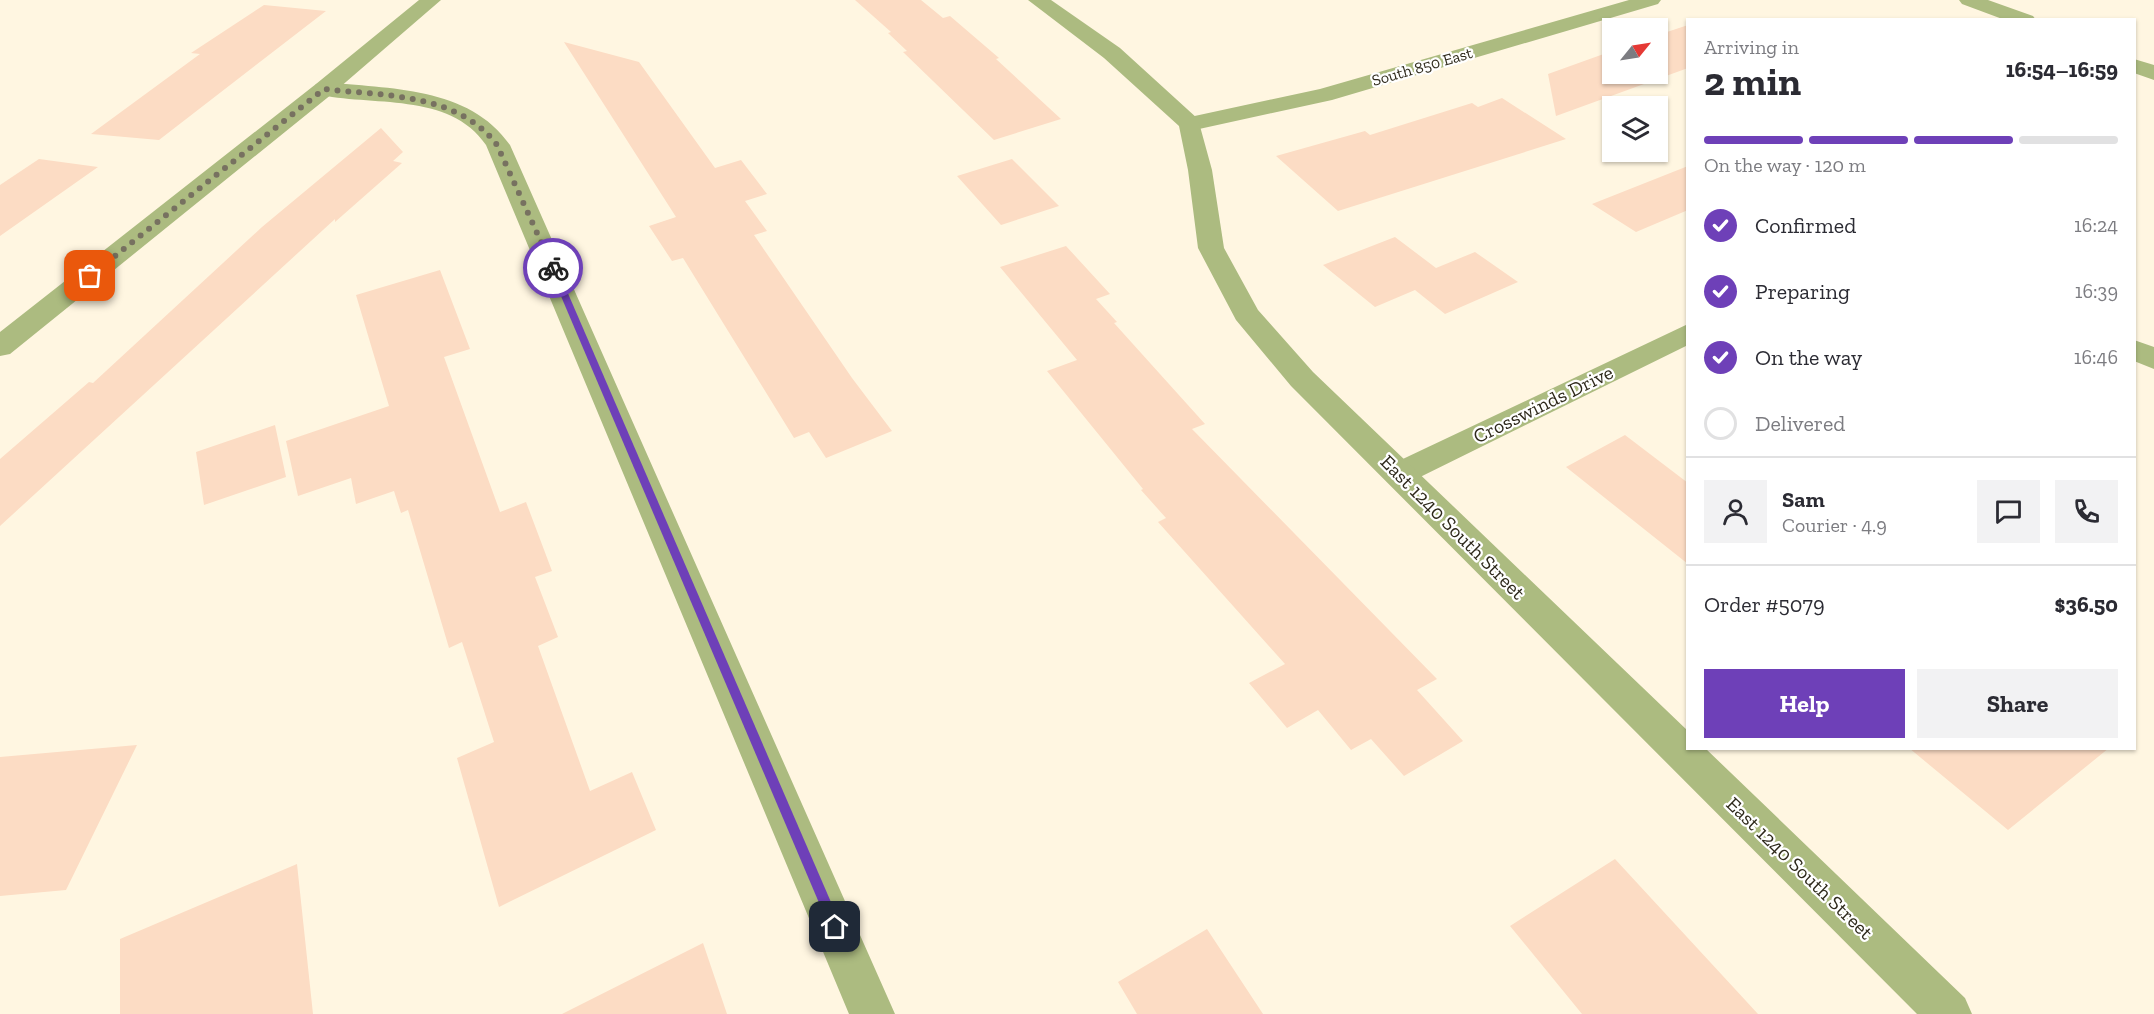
<!DOCTYPE html>
<html lang="en">
<head>
<meta charset="utf-8">
<style>
	:root { --surface:#fff; --page:#f2f2f3; --text:#2b2b33; --muted:#7c7c81; --line:#e1e1e2; --accent:#6e40b8 }
	body { margin:0; font-family:"Zilla Slab",serif; background:var(--page); color:var(--text); height:100vh; display:flex; flex-direction:column; font-size:22px; white-space:nowrap }
	* { box-sizing:border-box; margin:0 }
	p { font-size:20px; color:var(--muted) }
	.icon { flex:none; width:33px; height:33px; fill:none; stroke:currentColor; stroke-width:2; stroke-linecap:round; stroke-linejoin:round }
	.map { position:relative; flex:1; overflow:hidden }
	.panel { position:absolute; left:1686px; top:18px; width:450px; height:732px; display:flex; flex-direction:column; background:var(--surface); border-radius:0px; box-shadow:0 2px 4px #0004 }
	.panel>* { flex:none }
	.needle { width:39px; rotate:60deg }
	.fabs { position:absolute; left:1602px; top:18px; display:grid; gap:12px }
	.fabs a { display:grid; place-items:center; width:66px; height:66px; border-radius:0px; background:var(--surface); box-shadow:0 2px 4px #0004; font-size:30px }
	.pin { position:absolute; display:grid; place-items:center; width:51px; height:51px; color:#fff; margin:-26px; border-radius:12px; box-shadow:0 3px 9px #0006 }
	.courier { position:absolute; display:grid; place-items:center; width:60px; height:60px; margin:-30px; border:4px solid #6e40b8; border-radius:50%; background:#fff; color:#222; box-shadow:0 2px 8px #0007 }
	.overview em { font-style:normal; font-weight:800 }
	.overview div { display:flex; flex-direction:column-reverse }
	.overview { display:flex; align-items:center; justify-content:space-between; height:102px; padding:0 18px }
	h1 { font-size:39px; font-weight:800; line-height:45px }
	.bar { display:grid; grid-template-columns:repeat(4,1fr); gap:9px 6px; align-content:center; height:72px; padding:0 18px }
	.bar i { height:8px; border-radius:4px; background:var(--line) }
	.bar .active { background:var(--accent) }
	.bar p { grid-column:span 4 }
	.line { display:flex; align-items:center; gap:15px; padding:0 18px; border-top:2px solid var(--line) }
	.line div { flex:1 }
	.round { display:grid; place-items:center; flex:none; width:63px; height:63px; border-radius:0px; background:var(--page) }
	ol { padding:0 18px; list-style:none }
	li { display:flex; align-items:center; gap:18px; height:66px }
	li p { margin-inline-start:auto }
	li .icon { padding:6px; border-radius:50%; background:var(--accent); color:#fff; stroke-width:4 }
	li:last-child { color:var(--muted) }
	li i { width:33px; height:33px; border:3px solid var(--line); border-radius:50% }
	.cta { display:flex; gap:12px; margin-top:auto; padding:12px 18px }
	.cta a { flex:1; height:69px; border-radius:0px; background:var(--accent); color:#fff; font-size:24px; font-weight:800; line-height:69px; text-align:center }
	.cta a+a { background:var(--page); color:var(--text) }
	.map>svg:first-child { display:block }
</style>
</head>
<body>
<div class="map">
<svg width="2154" height="1014" viewBox="0 0 2154 1014">
	<rect width="100%" height="100%" fill="#fff6e1"/>
	<!-- building -->
	<path fill="#fcdcc4" d="M855,0H921L943,18L950,16L999,58L996,59L1061,119L994,140L903,52L907,51L888,33L891,32Z
		M264,5L326,11L159,140L91,134L200,54L191,53Z
		M1688,25V68L1556,116L1548,74L1612,51V74H1658V35Z
		M564,42L639,62L715,168L741,160L767,194L745,201L767,231L754,235L852,378L892,431L826,458L809,432L794,438L683,258L672,261L649,226L676,217Z
		M1502,98L1566,139L1338,211L1276,156L1365,131L1370,135L1472,103L1478,107Z
		M381,128L403,152L393,161L402,163L335,222V219L0,526V459L89,382L93,383L262,227Z
		M39,159L98,167L0,236V185Z
		M1012,159L1059,206L1001,225L957,176Z
		M1688,166V210L1636,232L1592,204Z
		M1395,237L1436,268L1475,252L1518,282L1445,314L1415,290L1375,307L1323,265Z
		M1066,246L1110,294L1096,299L1117,322L1114,323L1205,424L1192,429L1437,679L1417,690L1463,741L1404,776L1371,739L1351,750L1318,710L1287,728L1249,683L1285,664L1158,522L1166,518L1141,490L1143,489L1047,371L1077,360L1000,267Z
		M440,270L470,349L444,357L500,512L526,502L552,571L535,577L558,637L538,646L590,791L632,772L656,830L499,907L457,758L494,742L462,642L449,648L408,510L401,513L394,491L356,504L351,478L298,496L286,441L389,406L356,295Z
		M275,425L286,477L204,505L196,452Z
		M1625,435L1688,483V564L1566,467Z
		M137,745L66,890L0,896V757Z
		M1909,748H2109L2008,830Z
		M1615,859L1758,1014H1582L1510,926Z
		M297,864L313,1014H120V939Z
		M1207,929L1263,1014H1137L1118,982Z
		M703,943L727,1014H562Z"/>
	<g fill="none" stroke-linecap="round" stroke-linejoin="round">
		<!-- minor -->
		<path fill="#acbb80" fill-rule="evenodd" d="M1629,0H1661L1658,4L1332,100L1190,131L1182,129L1178,124L1182,119L1190,117L1320,89Z
			M1959,0H1988L2033,16L2036,20H2005L1962,4Z
			M2134,59L2154,65V80L2134,73Z
			M324,82C389,89 469,86 510,145L895,1014H849L486,145C449,91 371,107 316,94L313,89L316,84Z
			M1688,324V345L1410,482L1399,486L1388,482L1383,474L1388,466Z
			M2134,340L2154,347V369L2134,361Z"/>
		<!-- tertiary -->
		<path fill="#acbb80" fill-rule="evenodd" d="M419,0H441L332,94L10,354L0,356V332L316,84Z
			M1028,0H1051L1120,48L1198,119L1212,170L1224,248L1258,310L1313,372L1688,731V748H1705L1965,998L1972,1014H1917L1291,386L1236,320L1198,248L1188,170L1179,126L1104,58Z"/>
	</g>
	<!-- route -->
	<path fill="#6e40b8" d="M553,266L557,268L840,923V931H831L549,268Z"/>
	<g fill="none" stroke-linecap="round" stroke-linejoin="round">
		<!-- done -->
		<path stroke="#777160" stroke-width="6" stroke-dasharray="0 10.8" d="M90,276L324,89C384,96 458,93 497,145L553,268"/>
	</g>
	<g text-anchor="middle" stroke-width="4.5" stroke-linejoin="round" paint-order="stroke">
		<!-- far-street labels -->
		<g font-size="16" fill="#2e291b" stroke="#fff">
			<text transform="translate(1422 66) rotate(-16)" y="6">South 850 East</text>
		</g>
		<!-- street labels -->
		<g font-size="20" fill="#2e291b" stroke="#fff">
			<text transform="translate(1543 404) rotate(-26)" y="7">Crosswinds Drive</text>
			<text transform="translate(1453 527) rotate(45)" y="7">East 1240 South Street</text>
			<text transform="translate(1800 868) rotate(44)" y="7">East 1240 South Street</text>
		</g>
	</g>
</svg>
<div class="fabs">
<a><svg class="needle" viewBox="-14 -14 28 28"><path d="M0-13l5 13h-10z" fill="#e53935"/><path d="M0 13l5-13h-10z" fill="#7c7c81"/></svg></a>
<a><svg class="icon" aria-label="layers" viewBox="0 0 24 24"><path d="M12 4l9 5-9 5-9-5zM3 14l9 5 9-5"/></svg></a>
</div>
<div class="pin" style="left:90px;top:276px;background:#ea580c"><svg class="icon" aria-label="bag" viewBox="0 0 24 24"><path d="M5 8h14l-1 12H6zM9 8a3 3 0 0 1 6 0"/></svg></div>
<div class="pin" style="left:835px;top:927px;background:#1f2937"><svg class="icon" aria-label="home" viewBox="0 0 24 24"><path d="M3 11l9-7 9 7M6 9v11h12V9"/></svg></div>
<div class="courier" style="left:553px;top:268px"><svg class="icon" aria-label="bike" viewBox="0 0 24 24"><circle cx="6" cy="16" r="4"/><circle cx="18" cy="16" r="4"/><path d="M6 16l4-8h5l3 8M10 8l3 8H6M13 5h3"/></svg></div>
<section class="panel">
<div class="overview"><div><h1>2 min</h1><p>Arriving in</p></div><em>16:54–16:59</em></div>
<div class="bar"><i class="active"></i><i class="active"></i><i class="active"></i><i></i><p>On the way · 120 m</p></div>
<ol>
<li><svg class="icon" aria-label="check" viewBox="0 0 24 24"><path d="M5 12l5 5 9-10"/></svg>Confirmed<p>16:24</p></li>
<li><svg class="icon" aria-label="check" viewBox="0 0 24 24"><path d="M5 12l5 5 9-10"/></svg>Preparing<p>16:39</p></li>
<li><svg class="icon" aria-label="check" viewBox="0 0 24 24"><path d="M5 12l5 5 9-10"/></svg>On the way<p>16:46</p></li>
<li><i></i>Delivered</li>
</ol>
<div class="line" style="height:108px"><a class="round"><svg class="icon" aria-label="person" viewBox="0 0 24 24"><circle cx="12" cy="8" r="4"/><path d="M4 21q1-7 8-7t8 7"/></svg></a><div><b>Sam</b><p>Courier · 4.9</p></div><a class="round"><svg class="icon" aria-label="chat" viewBox="0 0 24 24"><path d="M4 5h16v11H9l-5 4z"/></svg></a><a class="round"><svg class="icon" aria-label="phone" viewBox="0 0 24 24"><path d="M5 4h4l2 5-3 2q2 4 5 5l2-3 5 2v4C11 20 4 13 5 4z"/></svg></a></div>
<div class="line" style="height:78px"><div>Order #5079</div><b>$36.50</b></div>
<div class="cta"><a>Help</a><a>Share</a></div>
</section>
</div>
</body>
</html>
